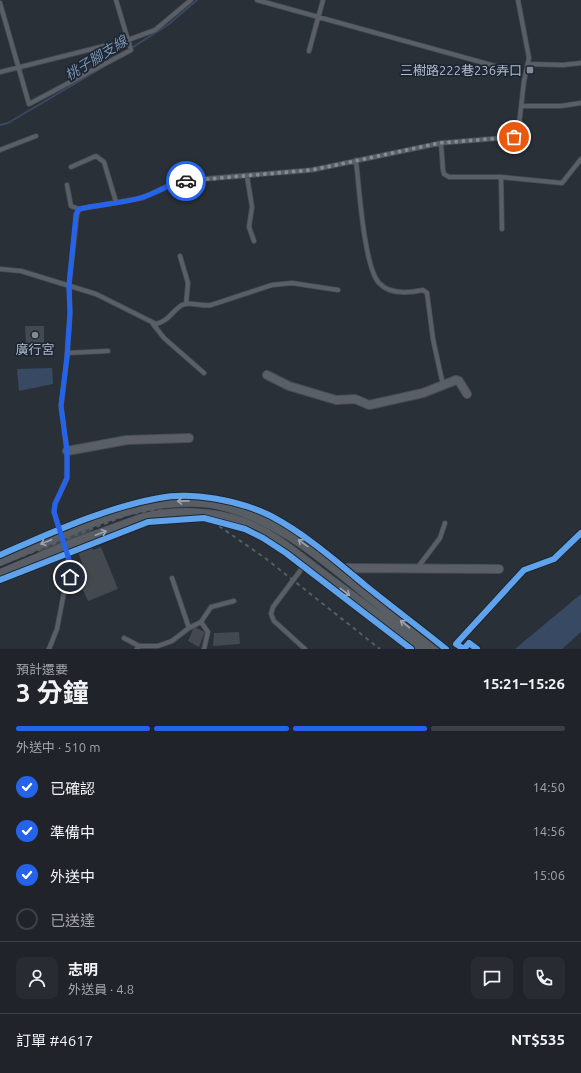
<!DOCTYPE html>
<html lang="zh-TW">
<head>
<meta charset="utf-8">
<style>
	:root { --surface:#20242a; --page:#282c32; --text:#f1f3f6; --muted:#a2a4a8; --line:#3d4147; --accent:#2563eb }
	body { margin:0; font-family:Ubuntu,"Noto Sans TC",sans-serif; background:var(--page); color:var(--text); height:100vh; display:flex; flex-direction:column; font-size:15px; white-space:nowrap }
	* { box-sizing:border-box; margin:0 }
	p { font-size:13px; color:var(--muted) }
	.icon { flex:none; width:22px; height:22px; fill:none; stroke:currentColor; stroke-width:2; stroke-linecap:round; stroke-linejoin:round }
	.map { position:relative; height:649px; overflow:hidden }
	.sheet { display:flex; flex-direction:column; background:var(--surface); flex:1 }
	.sheet>* { flex:none }
	.pin { position:absolute; display:grid; place-items:center; width:34px; height:34px; color:#fff; margin:-17px; border:2px solid #fff; border-radius:50%; box-shadow:0 1px 4px #0007 }
	.courier { position:absolute; display:grid; place-items:center; width:40px; height:40px; margin:-20px; border:3px solid #2563eb; border-radius:50%; background:#fff; color:#222; box-shadow:0 1px 5px #0007 }
	.headline em { font-style:normal; font-weight:700 }
	.headline div { display:flex; flex-direction:column-reverse }
	.headline { display:flex; align-items:center; justify-content:space-between; height:68px; padding:0 16px }
	h1 { font-size:26px; font-weight:700; line-height:30px }
	.bar { display:grid; grid-template-columns:repeat(4,1fr); gap:6px 4px; align-content:center; height:48px; padding:0 16px }
	.bar i { height:5px; border-radius:3px; background:var(--line) }
	.bar .on { background:var(--accent) }
	.bar p { grid-column:span 4 }
	.line { display:flex; align-items:center; gap:10px; padding:0 16px; border-top:1px solid var(--line) }
	.line div { flex:1 }
	.round { display:grid; place-items:center; flex:none; width:42px; height:42px; border-radius:8px; background:var(--page) }
	ol { padding:0 16px; list-style:none }
	li { display:flex; align-items:center; gap:12px; height:44px }
	li p { margin-inline-start:auto }
	li .icon { padding:4px; border-radius:50%; background:var(--accent); color:#fff; stroke-width:4 }
	li:last-child { color:var(--muted) }
	li i { width:22px; height:22px; border:2px solid var(--line); border-radius:50% }
	.map>svg:first-child { display:block }
</style>
</head>
<body>
<div class="map">
<svg width="581" height="649" viewBox="0 0 581 649">
	<rect width="100%" height="100%" fill="#2a3038"/>
	<!-- water -->
	<path fill="#384963" d="M52,368L53,384L19,391L17,369Z
		M581,594V632L562,649H515Z"/>
	<g fill="none" stroke-linecap="round" stroke-linejoin="round">
		<!-- stream -->
		<path stroke="#384963" stroke-width="2" d="M130,49L169,24L197,0
			M0,125L8,123L103,67"/>
	</g>
	<!-- building -->
	<path fill="#444950" d="M25,326H44V343L26,344Z
		M87,520L95,541L90,543L93,550L101,547L118,589L88,601L80,584L83,583L80,574L85,572L77,548L43,562L35,542Z
		M194,627L205,632L199,647L188,641Z
		M239,632L240,644L213,646L214,633Z"/>
	<g fill="none" stroke-linecap="round" stroke-linejoin="round">
		<defs>
			<path id="lane" d="M257,0L510,70
				M0,3L29,104L131,50L116,0
				M309,51L323,0
				M528,64L563,65L581,63
				M0,72L128,40L155,30L191,0
				M522,106H561L581,103
				M441,143L443,170L444,174L449,177H501L562,183L581,159
				M0,150L36,136
				M356,160C359,186 364,267 379,283C390,295 409,293 423,290L427,293L433,339L443,385
				M71,167L96,156L104,162L116,202
				M247,176L252,207L249,227L254,241
				M501,177L502,229
				M67,185L71,206L79,209
				M180,256L188,283L186,304
				M0,269L21,271L96,294L156,324C169,321 172,311 182,305C190,301 202,307 211,305L272,285L292,283L338,290
				M153,324L164,338L204,373
				M67,353L108,351
				M418,567L440,538L445,523
				M172,578L189,628
				M201,622L208,632L204,649
				M124,638L139,646
				M49,649L57,629L64,592L72,572L54,512L55,504L67,478V451L61,406L67,357L70,313L69,285L77,214L79,209L142,198L179,181L312,170L441,143L514,137L518,134L524,81L529,58L518,0
				M137,649L139,646H158L172,641L189,628L201,622L211,607L234,601
				M305,649L274,621L271,614L273,607L306,563"/>
			<path id="street" d="M267,375L289,386L336,400L355,399L369,405L423,393L456,380L459,381L467,394
				M67,451L127,440L189,438
				M341,573L344,568L499,569"/>
			<path id="secondary" d="M0,560C48,541 101,513 153,504C174,501 197,499 219,504C273,516 316,552 358,586C384,607 409,628 435,649
				M0,575L66,547L143,519C175,511 211,512 242,523C272,534 296,555 321,574C354,599 388,624 421,649"/>
		</defs>
		<!-- lane casing -->
		<use href="#lane" stroke="#484c53" stroke-width="5.5"/>
		<!-- street casing -->
		<use href="#street" stroke="#484c53" stroke-width="10"/>
		<!-- secondary casing -->
		<use href="#secondary" stroke="#484c53" stroke-width="12"/>
		<!-- lane -->
		<use href="#lane" stroke="#5a5e66" stroke-width="4"/>
		<!-- street -->
		<use href="#street" stroke="#5a5e66" stroke-width="8"/>
		<!-- secondary -->
		<use href="#secondary" stroke="#595d64" stroke-width="11"/>
		<!-- rail -->
		<path stroke="#595d64" stroke-width="2" stroke-dasharray="4 4" stroke-linecap="butt" d="M0,565L127,515L153,510L184,512L195,515L216,524L265,558L380,649"/>
		<defs>
			<path id="cycleway" d="M0,555C51,533 104,508 159,498C192,491 241,501 271,516C305,534 336,561 366,586C392,607 420,628 446,649
				M0,580L148,522L204,518L245,529L263,538L286,553L411,649
				M477,649L469,643L464,649L456,644L524,570L554,559L581,533"/>
		</defs>
		<!-- cycleway casing -->
		<use href="#cycleway" stroke="#1d2633" stroke-width="8"/>
		<!-- cycleway -->
		<use href="#cycleway" stroke="#60a3ed" stroke-width="6"/>
	</g>
	<!-- one-way arrows -->
	<defs><path id="oneway-shaft" d="M-6 0H5M1.5-3L5.5 0L1.5 3" fill="none" stroke-width="1.6" stroke-linecap="round" stroke-linejoin="round"/></defs>
	<g stroke="#9da4b0">
		<use href="#oneway-shaft" transform="translate(183 501) rotate(179)"/>
		<use href="#oneway-shaft" transform="translate(101 533) rotate(-21)"/>
		<use href="#oneway-shaft" transform="translate(46 542) rotate(158)"/>
		<use href="#oneway-shaft" transform="translate(303 543) rotate(-144)"/>
		<use href="#oneway-shaft" transform="translate(345 592) rotate(37)"/>
		<use href="#oneway-shaft" transform="translate(405 624) rotate(-141)"/>
	</g>
	<g fill="none" stroke-linecap="round" stroke-linejoin="round">
		<!-- done -->
		<path stroke="#848b96" stroke-width="4" stroke-dasharray="0 7.2" d="M186,181L312,170L440,143L514,137"/>
		<!-- route -->
		<path stroke="#2563eb" stroke-width="5" d="M70,577L72,569L54,512L55,504L67,478V451L61,406L67,357L70,313L69,285L76,214L79,209C100,204 123,204 143,197C158,193 171,182 186,181"/>
	</g>
	<!-- markers -->
	<g fill="#848b96" stroke="#1d2633" stroke-width="1.5">
		<rect x="526" y="66" width="8" height="8" rx="2"/>
		<circle cx="35" cy="335" r="4"/>
	</g>
	<g text-anchor="middle" stroke-width="3.5" stroke-linejoin="round" paint-order="stroke">
		<!-- poi labels -->
		<g font-size="13" fill="#b4bcc9" stroke="#1d2633" text-anchor="end">
			<text x="522" y="75">三樹路222巷236弄口</text>
			<text x="35" y="354" text-anchor="middle">廣行宮</text>
		</g>
		<!-- water labels -->
		<g font-size="14" font-style="italic" fill="#7c92b1" stroke="#1d2633">
			<text transform="translate(96 58) rotate(-32)" y="5">桃子腳支線</text>
		</g>
	</g>
</svg>
<div class="pin" style="left:514px;top:137px;background:#ea580c"><svg class="icon" aria-label="bag" viewBox="0 0 24 24"><path d="M5 8h14l-1 12H6zM9 8a3 3 0 0 1 6 0"/></svg></div>
<div class="pin" style="left:70px;top:577px;background:#1f2937"><svg class="icon" aria-label="home" viewBox="0 0 24 24"><path d="M3 11l9-7 9 7M6 9v11h12V9"/></svg></div>
<div class="courier" style="left:186px;top:181px"><svg class="icon" aria-label="car" viewBox="0 0 24 24"><path d="M5 17H2v-5l4-1 3-4h7l3 4 3 1v5h-3M9 17h6M6 11h13"/><circle cx="7" cy="17" r="2"/><circle cx="17" cy="17" r="2"/></svg></div>
</div>
<section class="sheet">
<div class="headline"><div><h1>3 分鐘</h1><p>預計還要</p></div><em>15:21–15:26</em></div>
<div class="bar"><i class="on"></i><i class="on"></i><i class="on"></i><i></i><p>外送中 · 510 m</p></div>
<ol>
<li><svg class="icon" aria-label="check" viewBox="0 0 24 24"><path d="M5 12l5 5 9-10"/></svg>已確認<p>14:50</p></li>
<li><svg class="icon" aria-label="check" viewBox="0 0 24 24"><path d="M5 12l5 5 9-10"/></svg>準備中<p>14:56</p></li>
<li><svg class="icon" aria-label="check" viewBox="0 0 24 24"><path d="M5 12l5 5 9-10"/></svg>外送中<p>15:06</p></li>
<li><i></i>已送達</li>
</ol>
<div class="line" style="height:72px"><a class="round"><svg class="icon" aria-label="person" viewBox="0 0 24 24"><circle cx="12" cy="8" r="4"/><path d="M4 21q1-7 8-7t8 7"/></svg></a><div><b>志明</b><p>外送員 · 4.8</p></div><a class="round"><svg class="icon" aria-label="chat" viewBox="0 0 24 24"><path d="M4 5h16v11H9l-5 4z"/></svg></a><a class="round"><svg class="icon" aria-label="phone" viewBox="0 0 24 24"><path d="M5 4h4l2 5-3 2q2 4 5 5l2-3 5 2v4C11 20 4 13 5 4z"/></svg></a></div>
<div class="line" style="height:52px"><div>訂單 #4617</div><b>NT$535</b></div>
</section>
</body>
</html>
